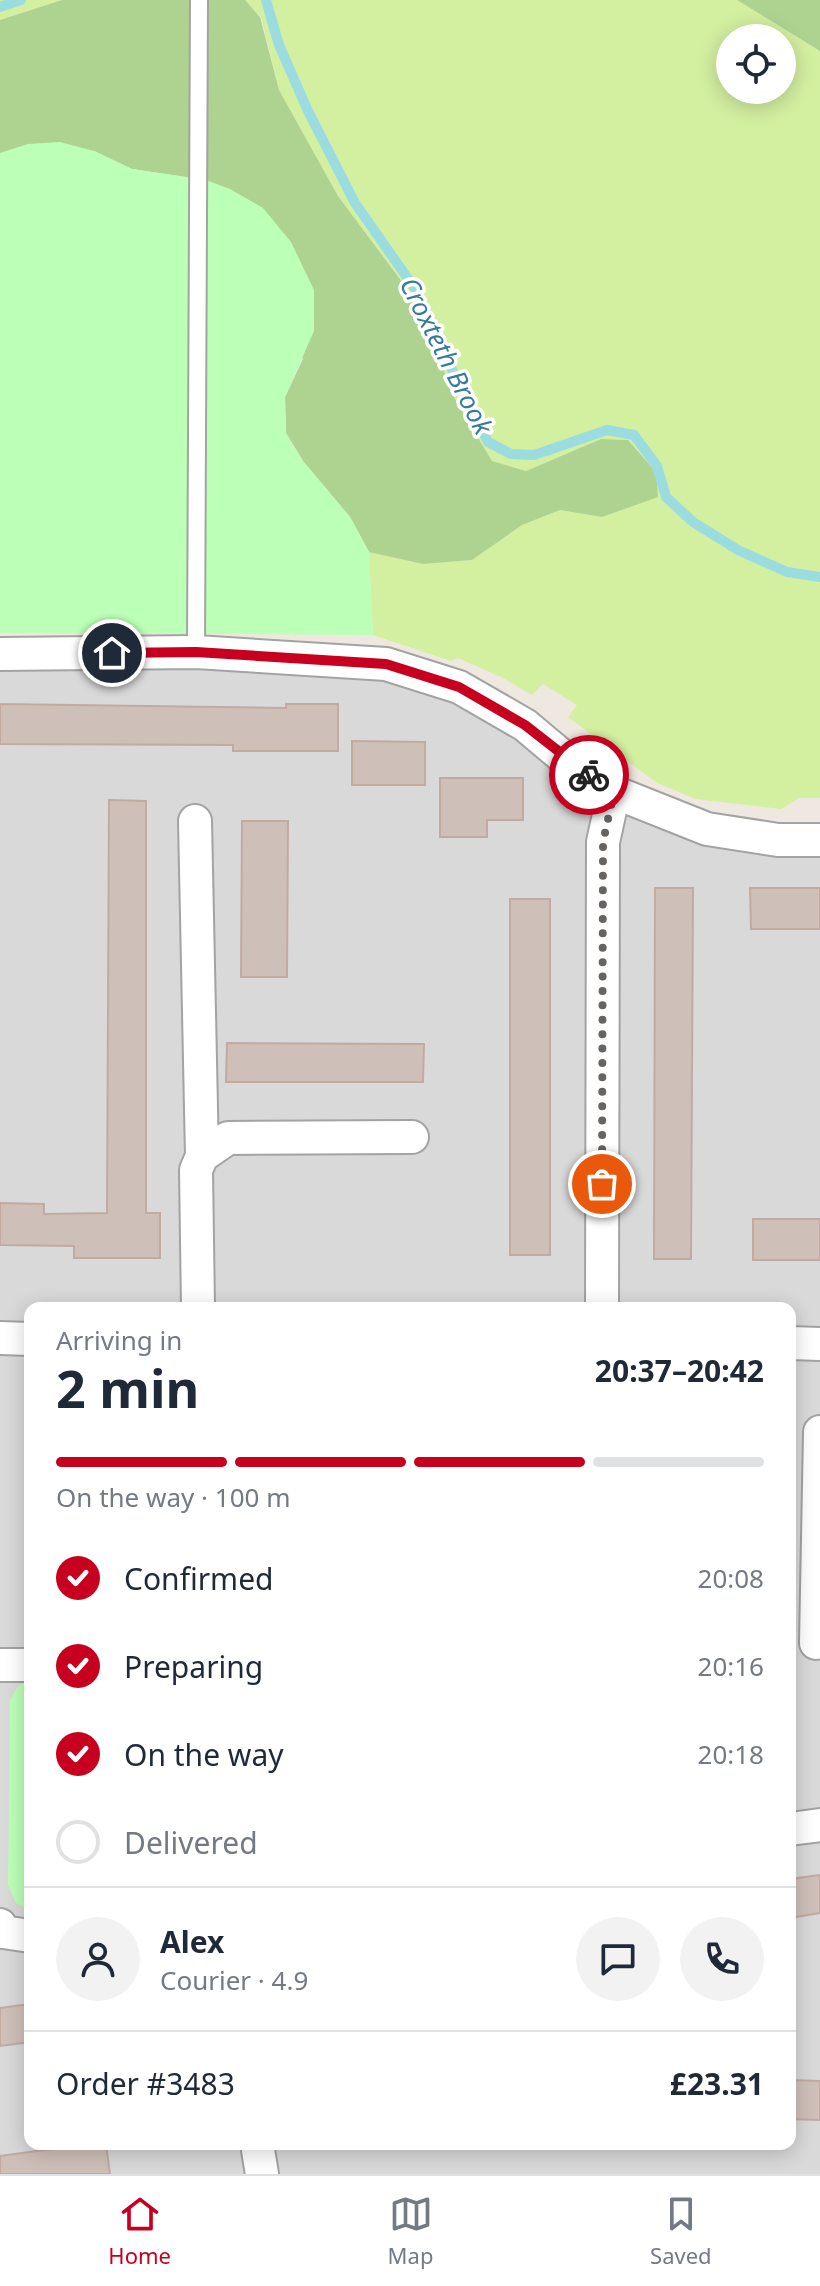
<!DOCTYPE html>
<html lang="en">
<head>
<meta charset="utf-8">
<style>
	:root { --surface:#fff; --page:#f2f2f3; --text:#1f2937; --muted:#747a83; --line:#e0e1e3; --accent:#c8001f }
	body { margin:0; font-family:"Noto Sans",sans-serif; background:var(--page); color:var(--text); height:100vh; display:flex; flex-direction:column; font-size:30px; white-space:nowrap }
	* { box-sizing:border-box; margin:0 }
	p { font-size:26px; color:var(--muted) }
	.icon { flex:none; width:44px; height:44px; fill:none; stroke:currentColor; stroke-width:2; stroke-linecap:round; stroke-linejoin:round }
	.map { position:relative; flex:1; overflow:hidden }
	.panel { position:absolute; left:24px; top:1302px; width:772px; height:848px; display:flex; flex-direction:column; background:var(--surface); border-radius:16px; box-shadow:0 4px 20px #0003 }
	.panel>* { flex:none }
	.tools { position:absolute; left:716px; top:24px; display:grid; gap:16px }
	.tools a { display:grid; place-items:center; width:80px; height:80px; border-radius:50%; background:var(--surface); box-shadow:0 4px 20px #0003; font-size:40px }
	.pin { position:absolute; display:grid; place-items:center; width:68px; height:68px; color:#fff; margin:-34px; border:4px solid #fff; border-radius:50%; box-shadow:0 2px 8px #0007 }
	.courier { position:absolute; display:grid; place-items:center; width:80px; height:80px; margin:-40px; border:6px solid #c8001f; border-radius:50%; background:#fff; color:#222; box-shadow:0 2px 10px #0007 }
	.head em { font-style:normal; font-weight:700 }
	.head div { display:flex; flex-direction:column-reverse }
	.head { display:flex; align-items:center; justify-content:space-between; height:136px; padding:0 32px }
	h1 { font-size:52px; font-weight:700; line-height:60px }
	.bar { display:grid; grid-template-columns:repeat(4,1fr); gap:12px 8px; align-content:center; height:96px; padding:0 32px }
	.bar i { height:10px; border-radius:6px; background:var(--line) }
	.bar .selected { background:var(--accent) }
	.bar p { grid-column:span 4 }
	.line { display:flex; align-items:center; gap:20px; padding:0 32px; border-top:2px solid var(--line) }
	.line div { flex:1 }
	.round { display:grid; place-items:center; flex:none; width:84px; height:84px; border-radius:42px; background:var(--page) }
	ol { padding:0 32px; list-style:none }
	li { display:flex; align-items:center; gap:24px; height:88px }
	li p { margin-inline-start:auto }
	li .icon { padding:8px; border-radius:50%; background:var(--accent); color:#fff; stroke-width:4 }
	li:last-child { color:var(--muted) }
	li i { width:44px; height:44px; border:4px solid var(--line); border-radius:50% }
	.dock { display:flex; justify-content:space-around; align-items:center; height:112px; border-top:2px solid var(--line); background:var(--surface); font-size:22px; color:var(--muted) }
	.dock a { display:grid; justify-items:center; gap:4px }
	.dock .selected { color:var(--accent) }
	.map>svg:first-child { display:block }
</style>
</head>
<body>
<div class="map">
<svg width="820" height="2174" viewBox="0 0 820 2174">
	<rect width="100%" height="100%" fill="#efe8e0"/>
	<!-- residential -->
	<path fill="#dad9d9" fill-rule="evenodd" d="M0,654L386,664L614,792L820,840V2174H0ZM30,1308H790V2144H30Z"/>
	<!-- grass -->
	<path fill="#d3efa0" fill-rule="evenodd" d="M0,0H62L0,20Z
		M245,0H737L820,51V798H799L781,809L696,799L657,783L568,717L577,705L543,684L532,695L503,678L458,658L451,661L373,635L369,552L423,564L472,560L522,525L560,510L602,517L656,472L628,440L601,439L526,471L492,461L455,399L417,302L338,196L279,90L261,17ZM730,38H782V90H730Z"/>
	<!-- forest -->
	<path fill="#aed390" d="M62,0H245L260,17L279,90L338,196L417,302L455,399L492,461L526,471L601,439L628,440L656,472L658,497L602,517L560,510L522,525L472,560L423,564L369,552L350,517L303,461L286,433L285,397L303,359L206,180L132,169L94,151L0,153V20Z
		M737,0H820V51Z"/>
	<!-- park -->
	<path fill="#bcffb7" d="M60,142L94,151L132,169L206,180L230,189L263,208L291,242L314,290V331L285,397L286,433L303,461L350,517L369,552L373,635L0,633V153L28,144Z
		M30,1680V1910L16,1903L8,1885L10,1700L18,1686Z"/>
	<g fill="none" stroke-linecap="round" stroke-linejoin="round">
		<!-- stream -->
		<path stroke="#9bdce1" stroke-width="10" d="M266,0L279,45L308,111L355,203L418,293L458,383L488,442L511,454L534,455L607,430L634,435L657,466L666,497L693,522L738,550L787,572L820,577
			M0,7L21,0"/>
	</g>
	<!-- building -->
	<path fill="#cfbfb9" stroke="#c2aaa1" stroke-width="2" d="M0,704L286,708V704H338V751H233V745L0,744Z
		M352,741L425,742V785H352Z
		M440,778H523V820H487V837H440Z
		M109,800L146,801V1213H160V1258H74V1246L0,1245V1203L44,1204V1214L107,1213Z
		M242,821H288L287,977H241Z
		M655,888H693L691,1259H654Z
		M750,888H820V929H751Z
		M510,899H550V1255H510Z
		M227,1043L424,1044L423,1082H226Z
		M753,1219H820V1260H753Z
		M820,1875V1913L790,1918V1879Z
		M30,2004V2042L0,2046V2008Z
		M790,2080L820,2081V2120L790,2119Z
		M88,2144H106L110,2174H0V2156Z"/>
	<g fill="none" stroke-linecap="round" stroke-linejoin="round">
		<defs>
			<path id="service" d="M196,652L199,0"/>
			<path id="minor" d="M0,654L196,652L386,664L459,687L525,725L569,762L614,792L707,829L778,840H820
				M195,821L202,1156
				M198,1308L196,1170L202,1156L228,1138L412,1137
				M602,1308L603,842L614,792
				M0,1338L30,1339
				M790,1343L820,1344
				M816,1643L820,1432
				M0,1665H30
				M790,1829L820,1825
				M0,1925L3,1932L30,1936
				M257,2144L262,2174"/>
		</defs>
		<!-- service casing -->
		<use href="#service" stroke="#a3a3a3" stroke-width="20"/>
		<!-- minor casing -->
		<use href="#minor" stroke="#a3a3a3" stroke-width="36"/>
		<!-- service -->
		<use href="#service" stroke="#fff" stroke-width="16"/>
		<!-- minor -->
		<use href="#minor" stroke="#fff" stroke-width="32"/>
	</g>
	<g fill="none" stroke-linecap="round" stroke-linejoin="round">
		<!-- done -->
		<path stroke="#666361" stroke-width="8" stroke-dasharray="0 14.4" d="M589,775L614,792L603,842L602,1184"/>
		<!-- route -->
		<path stroke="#c8001f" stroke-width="10" d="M112,653L196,652L386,664L459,687L525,725L589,775"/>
	</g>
	<g text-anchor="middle" stroke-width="7" stroke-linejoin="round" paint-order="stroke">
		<!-- water labels -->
		<g font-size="26" font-style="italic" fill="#387a9c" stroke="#fff">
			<text transform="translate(446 356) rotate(63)" y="9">Croxteth Brook</text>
		</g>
	</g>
</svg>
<div class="tools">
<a><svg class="icon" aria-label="locate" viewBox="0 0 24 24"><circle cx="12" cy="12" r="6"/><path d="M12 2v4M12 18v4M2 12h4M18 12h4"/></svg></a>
</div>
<div class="pin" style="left:602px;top:1184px;background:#ea580c"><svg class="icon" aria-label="bag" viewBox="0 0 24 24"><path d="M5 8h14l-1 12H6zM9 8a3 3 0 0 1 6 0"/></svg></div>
<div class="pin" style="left:112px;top:653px;background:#1f2937"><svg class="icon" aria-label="home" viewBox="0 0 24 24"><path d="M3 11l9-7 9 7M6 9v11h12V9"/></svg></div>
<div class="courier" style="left:589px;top:775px"><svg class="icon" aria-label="bike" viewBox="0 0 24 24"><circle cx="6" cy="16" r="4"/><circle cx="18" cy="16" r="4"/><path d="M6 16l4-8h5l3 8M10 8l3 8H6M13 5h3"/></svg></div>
<section class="panel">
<div class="head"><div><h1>2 min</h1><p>Arriving in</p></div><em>20:37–20:42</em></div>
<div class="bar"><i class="selected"></i><i class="selected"></i><i class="selected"></i><i></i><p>On the way · 100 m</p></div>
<ol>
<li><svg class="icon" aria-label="check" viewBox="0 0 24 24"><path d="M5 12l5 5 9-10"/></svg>Confirmed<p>20:08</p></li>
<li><svg class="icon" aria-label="check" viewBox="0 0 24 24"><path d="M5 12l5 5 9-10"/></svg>Preparing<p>20:16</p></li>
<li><svg class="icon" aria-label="check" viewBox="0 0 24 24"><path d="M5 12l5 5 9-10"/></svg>On the way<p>20:18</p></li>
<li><i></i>Delivered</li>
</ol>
<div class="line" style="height:144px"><a class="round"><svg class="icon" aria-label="person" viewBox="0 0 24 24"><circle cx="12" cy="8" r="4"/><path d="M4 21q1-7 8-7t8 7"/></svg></a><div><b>Alex</b><p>Courier · 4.9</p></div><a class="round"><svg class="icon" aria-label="chat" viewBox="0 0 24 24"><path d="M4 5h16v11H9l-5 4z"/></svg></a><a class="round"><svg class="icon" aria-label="phone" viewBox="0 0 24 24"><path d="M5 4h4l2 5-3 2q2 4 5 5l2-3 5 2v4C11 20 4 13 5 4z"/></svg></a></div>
<div class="line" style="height:104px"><div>Order #3483</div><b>£23.31</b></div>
</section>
</div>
<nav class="dock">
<a class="selected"><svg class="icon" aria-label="home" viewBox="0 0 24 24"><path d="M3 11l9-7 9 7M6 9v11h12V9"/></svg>Home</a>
<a><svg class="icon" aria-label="map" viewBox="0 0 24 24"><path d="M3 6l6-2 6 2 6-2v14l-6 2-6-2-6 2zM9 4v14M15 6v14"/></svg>Map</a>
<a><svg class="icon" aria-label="saved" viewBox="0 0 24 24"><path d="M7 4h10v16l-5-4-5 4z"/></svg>Saved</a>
</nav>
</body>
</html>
